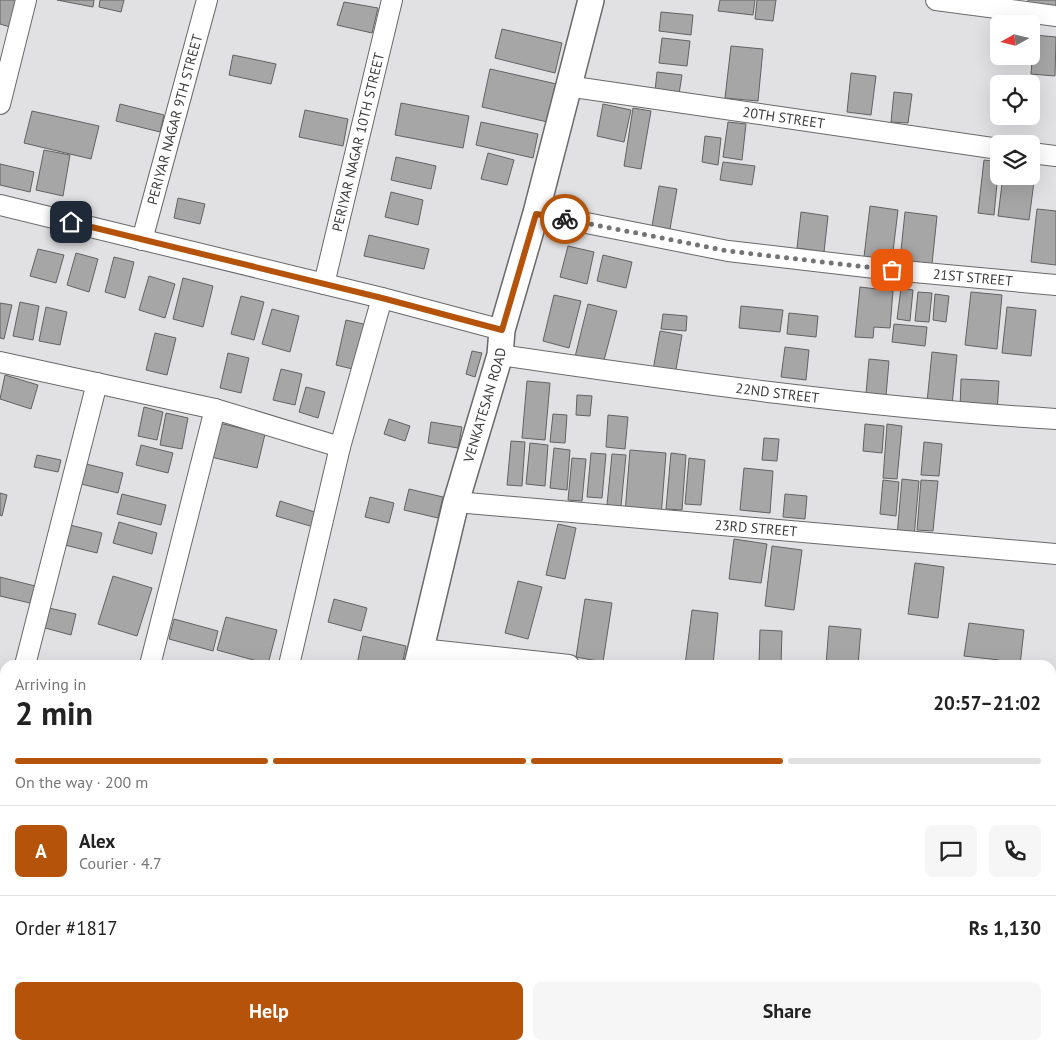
<!DOCTYPE html>
<html lang="en">
<head>
<meta charset="utf-8">
<style>
	:root { --surface:#fff; --page:#f6f6f6; --text:#222; --muted:#767676; --line:#e0e0e0; --accent:#b45309 }
	body { margin:0; font-family:"PT Sans",sans-serif; background:var(--page); color:var(--text); height:100vh; display:flex; flex-direction:column; font-size:19px; white-space:nowrap }
	* { box-sizing:border-box; margin:0 }
	p { font-size:16px; color:var(--muted) }
	.icon { flex:none; width:28px; height:28px; fill:none; stroke:currentColor; stroke-width:2; stroke-linecap:round; stroke-linejoin:round }
	.map { position:relative; flex:1; overflow:hidden }
	.drawer { position:absolute; left:0px; top:660px; width:1056px; height:390px; display:flex; flex-direction:column; background:var(--surface); border-radius:15px 15px 0 0; box-shadow:0 5px 20px #0002 }
	.drawer>* { flex:none }
	.needle { width:32px; rotate:262deg }
	.buttons { position:absolute; left:990px; top:15px; display:grid; gap:10px }
	.buttons a { display:grid; place-items:center; width:50px; height:50px; border-radius:8px; background:var(--surface); box-shadow:0 5px 20px #0002; font-size:25px }
	.pin { position:absolute; display:grid; place-items:center; width:42px; height:42px; color:#fff; margin:-21px; border-radius:10px; box-shadow:0 2px 8px #0006 }
	.courier { position:absolute; display:grid; place-items:center; width:50px; height:50px; margin:-25px; border:4px solid #b45309; border-radius:50%; background:#fff; color:#222; box-shadow:0 1px 6px #0007 }
	.headline em { font-style:normal; font-weight:700 }
	.headline div { display:flex; flex-direction:column-reverse }
	.headline { display:flex; align-items:center; justify-content:space-between; height:85px; padding:0 15px }
	h1 { font-size:32px; font-weight:700; line-height:38px }
	.bar { display:grid; grid-template-columns:repeat(4,1fr); gap:8px 5px; align-content:center; height:60px; padding:0 15px }
	.bar i { height:6px; border-radius:4px; background:var(--line) }
	.bar .current { background:var(--accent) }
	.bar p { grid-column:span 4 }
	.line { display:flex; align-items:center; gap:12px; padding:0 15px; border-top:1px solid var(--line) }
	.line div { flex:1 }
	.round { display:grid; place-items:center; flex:none; width:52px; height:52px; border-radius:8px; background:var(--page) }
	.primary-button { display:flex; gap:10px; margin-top:auto; padding:10px 15px }
	.primary-button a { flex:1; height:58px; border-radius:8px; background:var(--accent); color:#fff; font-size:20px; font-weight:700; line-height:58px; text-align:center }
	.primary-button a+a { background:var(--page); color:var(--text) }
	.map>svg:first-child { display:block }
</style>
</head>
<body>
<div class="map">
<svg width="1056" height="1050" viewBox="0 0 1056 1050">
	<rect width="100%" height="100%" fill="#e1e1e3"/>
	<!-- green -->
	<path fill="#badbc2" d="M0,792L5,794V890L0,891Z"/>
	<!-- water -->
	<path fill="#6f9d9f" d="M1051,852H1056V1019L1051,1018Z"/>
	<!-- building -->
	<path fill="#a6a6a7" stroke="#626263" d="M0,0H17L10,27L0,24Z
		M57,0H94L93,7Z
		M100,0H124L121,12L99,7Z
		M720,0H755L753,15L718,11Z
		M757,0H776L773,21L755,19Z
		M1028,0H1056V7L1028,4Z
		M344,2L378,8L372,33L337,25Z
		M661,12L693,15L691,35L659,31Z
		M502,29L562,43L555,73L495,58Z
		M1034,35L1056,37L1055,76L1031,74Z
		M662,38L690,41L687,66L659,63Z
		M731,46L763,49L758,101L725,98Z
		M233,55L276,64L271,84L229,75Z
		M490,69L561,85L552,123L482,107Z
		M657,72L682,75L679,94L655,91Z
		M851,73L876,76L871,115L847,112Z
		M894,92L912,94L908,123L891,122Z
		M401,103L469,116L463,148L395,135Z
		M120,104L164,115L160,132L116,121Z
		M603,104L631,110L624,142L597,136Z
		M633,108L651,111L641,169L624,166Z
		M305,110L348,119L343,146L299,137Z
		M32,111L99,126L91,159L24,143Z
		M481,122L538,134L533,158L476,145Z
		M728,122L746,124L742,160L723,157Z
		M705,136L721,138L718,165L702,162Z
		M44,150L70,155L63,196L36,190Z
		M488,153L514,160L507,185L481,179Z
		M396,157L436,166L431,189L391,180Z
		M984,160L999,162L994,215L978,213Z
		M723,162L755,166L752,185L720,180Z
		M0,164L34,172L30,192L0,185Z
		M1031,166H1036L1029,220L998,216L1003,176H1031Z
		M659,186L677,189L670,229L652,226Z
		M391,192L423,200L418,225L385,217Z
		M178,198L205,204L200,224L174,218Z
		M870,206L898,210L892,260L864,257Z
		M1037,209L1056,211V265L1031,262Z
		M801,212L828,216L824,252L797,248Z
		M905,212L937,216L932,264L900,260Z
		M369,235L429,249L424,269L364,256Z
		M568,246L594,252L587,284L560,277Z
		M38,249L64,255L56,283L30,276Z
		M76,253L98,259L89,292L67,285Z
		M603,255L632,262L626,288L597,281Z
		M114,257L134,262L125,298L105,292Z
		M149,276L175,284L165,318L139,310Z
		M183,278L213,286L203,327L173,319Z
		M860,287L893,291L890,328L874,327L873,338L855,337Z
		M901,288L913,290L910,321L897,319Z
		M918,292L932,293L929,322L915,321Z
		M971,292L1002,295L997,349L965,345Z
		M935,294L949,296L946,322L933,320Z
		M554,295L581,301L569,348L543,341Z
		M241,296L264,302L254,340L231,334Z
		M20,302L39,306L33,340L13,336Z
		M0,303L12,305L4,339L0,338Z
		M588,304L617,311L603,364L575,357Z
		M741,306L783,310L780,332L739,328Z
		M46,307L67,312L60,345L39,341Z
		M1007,307L1036,310L1031,356L1002,353Z
		M272,309L299,316L290,352L262,344Z
		M789,313L818,316L816,337L787,334Z
		M663,314L687,316L686,331L661,329Z
		M346,320L372,326L361,371L336,365Z
		M894,324L927,327L925,346L892,342Z
		M660,331L682,335L675,375L653,370Z
		M155,333L176,338L167,375L146,370Z
		M785,347L809,350L806,380L781,377Z
		M472,351L482,353L475,377L466,374Z
		M932,352L957,355L952,405L927,402Z
		M228,353L249,358L241,393L220,388Z
		M869,359L889,361L886,396L866,394Z
		M281,369L302,374L295,405L273,400Z
		M5,375L38,385L31,409L0,399Z
		M961,379L999,381L997,413L960,410Z
		M527,381L550,383L545,440L522,438Z
		M306,387L325,392L318,418L299,412Z
		M577,395L592,396L590,416L576,415Z
		M144,407L163,412L157,440L138,436Z
		M166,413L188,418L182,449L160,445Z
		M553,414L567,415L565,443L550,442Z
		M608,415L628,417L625,449L606,447Z
		M389,419L410,426L405,441L384,434Z
		M215,422L265,434L257,468L207,456Z
		M431,422L462,427L458,448L428,443Z
		M865,424L884,426L882,453L863,451Z
		M887,424L902,426L897,479L883,478Z
		M764,438L779,439L777,461L762,460Z
		M511,441L525,442L522,486L507,485Z
		M924,442L942,444L939,476L921,475Z
		M530,443L548,445L545,486L526,484Z
		M141,445L173,453L168,473L136,465Z
		M554,448L570,450L567,490L550,488Z
		M630,450L666,453L661,517L625,513Z
		M591,453L606,454L602,498L587,497Z
		M671,453L686,455L682,510L666,509Z
		M612,454L626,455L621,506L607,505Z
		M37,455L61,460L58,472L34,467Z
		M572,458L586,459L582,501L568,500Z
		M689,458L705,460L701,505L685,504Z
		M82,463L123,473L118,493L77,483Z
		M744,468L773,471L770,513L740,510Z
		M902,479L919,481L914,537L897,536Z
		M883,480L899,482L896,516L880,514Z
		M921,480L938,481L933,531L917,530Z
		M409,489L443,497L438,518L404,510Z
		M0,493L7,495L2,516L0,515Z
		M122,494L166,505L161,525L117,514Z
		M785,494L807,496L805,519L783,517Z
		M370,497L394,503L389,523L365,517Z
		M280,501L321,514L317,528L276,516Z
		M119,522L157,533L152,554L113,543Z
		M558,524L576,528L565,579L546,575Z
		M70,525L102,533L97,553L65,545Z
		M734,539L767,544L761,583L729,579Z
		M772,546L802,550L794,610L765,606Z
		M915,563L944,567L938,618L908,614Z
		M113,576L152,588L137,636L98,624Z
		M0,577L35,586L30,603L0,596Z
		M518,581L542,587L528,639L505,633Z
		M334,599L367,608L361,631L328,622Z
		M585,599L612,603L603,662L576,657Z
		M49,608L76,614L71,635L45,628Z
		M692,610L718,613L713,665H685Z
		M226,617L277,630L268,664L217,650Z
		M174,619L218,631L213,651L169,639Z
		M969,623L1024,630L1020,665H999V660L964,656Z
		M829,626L861,629L858,665H826Z
		M760,630L782,631L781,665H759Z
		M363,636L406,646L402,665L357,664Z
		M0,696L5,698L3,721L0,720Z
		M1051,722H1056V771H1051Z
		M3,928L5,978H0V929Z
		M1051,1030H1053L1051,1050H1016L1017,1045H1051Z
		M524,1045H542L543,1050H524Z
		M546,1045H561L562,1050H546Z
		M563,1045H587L588,1050H563Z
		M874,1045H908V1050H874Z"/>
	<g fill="none" stroke-linecap="round" stroke-linejoin="round">
		<defs>
			<g id="minor">
				<path d="M936,0L1056,16"/>
				<path id="s1" d="M567,86L999,149"/>
				<path d="M0,104L26,0"/>
				<path d="M1031,153L1056,156"/>
				<path d="M0,205L382,298L502,330"/>
				<path id="s2" d="M536,213L728,251L892,270L1056,285"/>
				<path id="s3" d="M142,240L207,0"/>
				<path id="s4" d="M324,284L392,0"/>
				<path id="s5" d="M500,355C685,382 870,408 1056,419"/>
				<path d="M0,362L215,409L340,447"/>
				<path id="s6" d="M456,502L1056,554"/>
				<path d="M421,649L569,665"/>
				<path d="M25,665L97,383"/>
				<path d="M150,665L215,409"/>
				<path d="M289,665L340,447L382,298"/>
				<path d="M1051,703H1056"/>
				<path d="M0,763L5,743"/>
				<path d="M1051,838H1056"/>
				<path d="M0,902L5,901"/>
				<path d="M458,1050L459,1045"/>
			</g>
			<g id="tertiary">
				<path id="s7" d="M417,665L456,502L500,355L502,330L536,213L591,0"/>
				<path d="M268,1045L275,1046"/>
				<path d="M76,1050L115,1045"/>
			</g>
		</defs>
		<!-- minor casing -->
		<use href="#minor" stroke="#69696a" stroke-width="22"/>
		<!-- tertiary casing -->
		<use href="#tertiary" stroke="#69696a" stroke-width="28"/>
		<!-- minor -->
		<use href="#minor" stroke="#fff" stroke-width="20"/>
		<!-- tertiary -->
		<use href="#tertiary" stroke="#fff" stroke-width="25"/>
	</g>
	<g fill="none" stroke-linecap="round" stroke-linejoin="round">
		<!-- done -->
		<path stroke="#747476" stroke-width="5" stroke-dasharray="0 9" d="M565,219L728,251L892,270"/>
		<!-- route -->
		<path stroke="#b45309" stroke-width="6" d="M71,222L382,298L502,330L536,214L565,219"/>
	</g>
	<g text-anchor="middle" stroke-width="4" stroke-linejoin="round" paint-order="stroke">
		<!-- street labels -->
		<g font-size="14" fill="#3a3a3b" stroke="#eeeef0">
			<text dy="5" stroke="none"><textPath href="#s1" startOffset="219">20TH STREET</textPath></text>
			<text dy="5" stroke="none"><textPath href="#s3" startOffset="125">PERIYAR NAGAR 9TH STREET</textPath></text>
			<text dy="5" stroke="none"><textPath href="#s4" startOffset="146">PERIYAR NAGAR 10TH STREET</textPath></text>
			<text dy="5" stroke="none"><textPath href="#s2" startOffset="442">21ST STREET</textPath></text>
			<text dy="5" stroke="none"><textPath href="#s5" startOffset="280">22ND STREET</textPath></text>
			<text dy="5" stroke="none"><textPath href="#s7" startOffset="269">VENKATESAN ROAD</textPath></text>
			<text dy="5" stroke="none"><textPath href="#s6" startOffset="301">23RD STREET</textPath></text>
		</g>
	</g>
</svg>
<div class="buttons">
<a><svg class="needle" viewBox="-14 -14 28 28"><path d="M0-13l5 13h-10z" fill="#e53935"/><path d="M0 13l5-13h-10z" fill="#767676"/></svg></a>
<a><svg class="icon" aria-label="locate" viewBox="0 0 24 24"><circle cx="12" cy="12" r="6"/><path d="M12 2v4M12 18v4M2 12h4M18 12h4"/></svg></a>
<a><svg class="icon" aria-label="layers" viewBox="0 0 24 24"><path d="M12 4l9 5-9 5-9-5zM3 14l9 5 9-5"/></svg></a>
</div>
<div class="pin" style="left:892px;top:270px;background:#ea580c"><svg class="icon" aria-label="bag" viewBox="0 0 24 24"><path d="M5 8h14l-1 12H6zM9 8a3 3 0 0 1 6 0"/></svg></div>
<div class="pin" style="left:71px;top:222px;background:#1f2937"><svg class="icon" aria-label="home" viewBox="0 0 24 24"><path d="M3 11l9-7 9 7M6 9v11h12V9"/></svg></div>
<div class="courier" style="left:565px;top:219px"><svg class="icon" aria-label="bike" viewBox="0 0 24 24"><circle cx="6" cy="16" r="4"/><circle cx="18" cy="16" r="4"/><path d="M6 16l4-8h5l3 8M10 8l3 8H6M13 5h3"/></svg></div>
<section class="drawer">
<div class="headline"><div><h1>2 min</h1><p>Arriving in</p></div><em>20:57–21:02</em></div>
<div class="bar"><i class="current"></i><i class="current"></i><i class="current"></i><i></i><p>On the way · 200 m</p></div>
<div class="line" style="height:90px"><b class="round" style="background:var(--accent);color:#fff">A</b><div><b>Alex</b><p>Courier · 4.7</p></div><a class="round"><svg class="icon" aria-label="chat" viewBox="0 0 24 24"><path d="M4 5h16v11H9l-5 4z"/></svg></a><a class="round"><svg class="icon" aria-label="phone" viewBox="0 0 24 24"><path d="M5 4h4l2 5-3 2q2 4 5 5l2-3 5 2v4C11 20 4 13 5 4z"/></svg></a></div>
<div class="line" style="height:65px"><div>Order #1817</div><b>Rs 1,130</b></div>
<div class="primary-button"><a>Help</a><a>Share</a></div>
</section>
</div>
</body>
</html>
